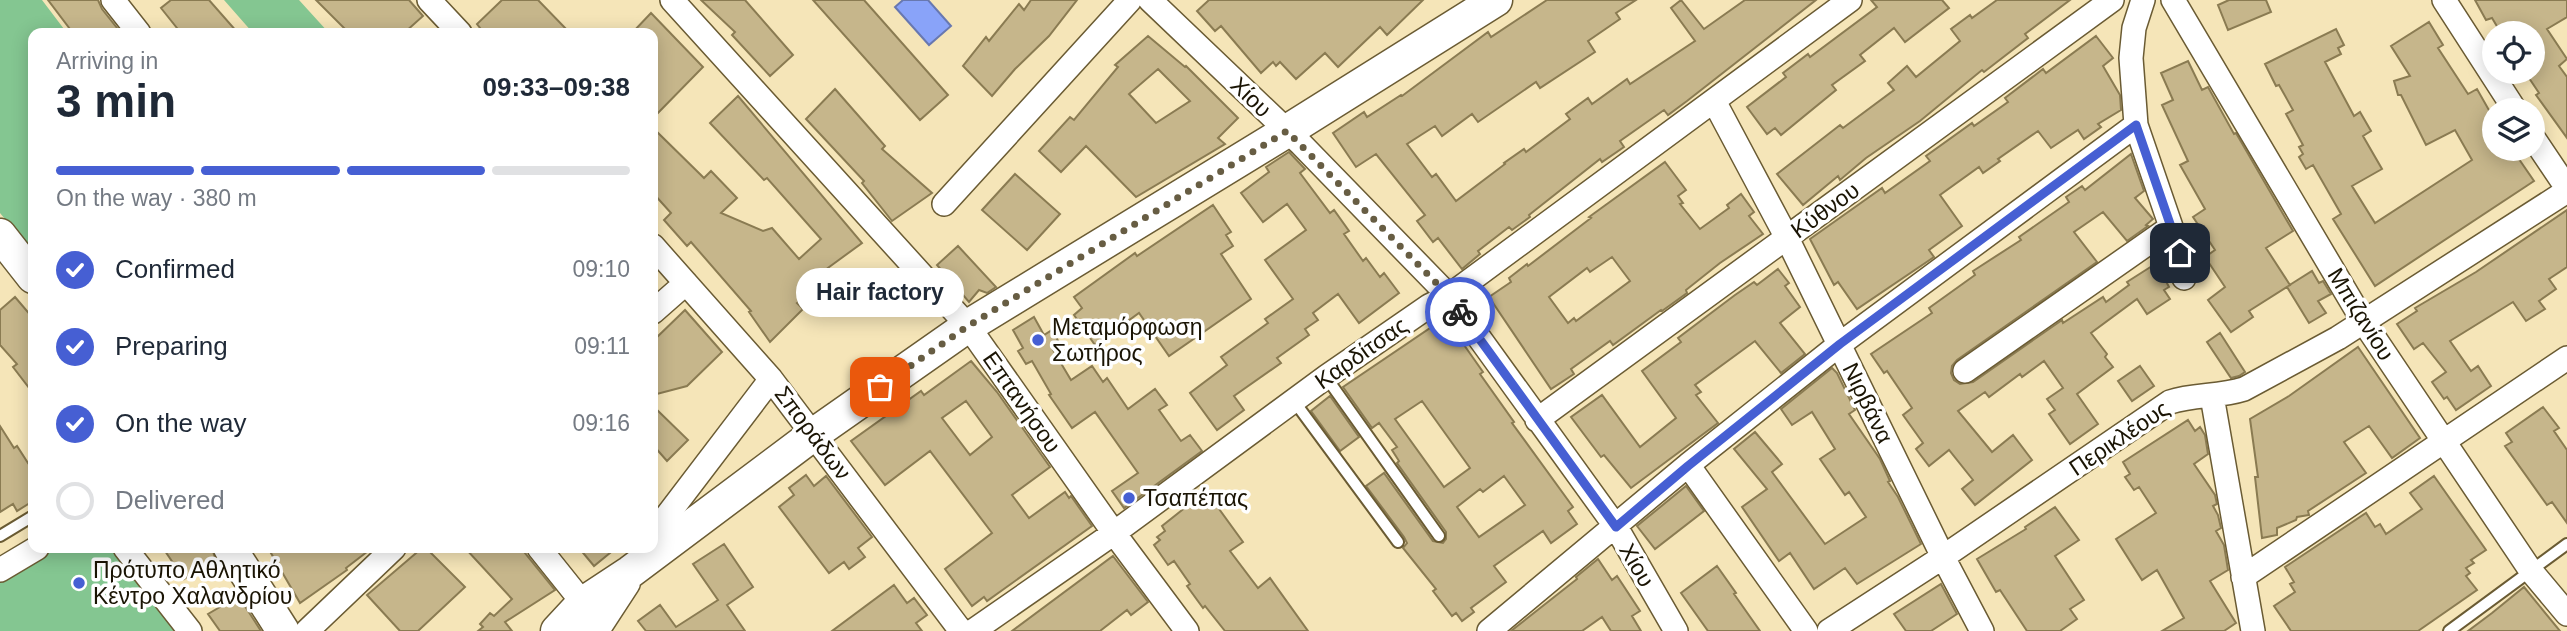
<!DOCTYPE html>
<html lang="en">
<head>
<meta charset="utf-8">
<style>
	:root { --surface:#fff; --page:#f2f2f3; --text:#1f2937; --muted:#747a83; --line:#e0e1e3; --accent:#465fd3 }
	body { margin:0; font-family:Helvetica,sans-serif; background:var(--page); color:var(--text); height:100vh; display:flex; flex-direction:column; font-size:26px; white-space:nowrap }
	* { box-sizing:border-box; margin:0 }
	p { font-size:23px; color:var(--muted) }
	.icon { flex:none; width:38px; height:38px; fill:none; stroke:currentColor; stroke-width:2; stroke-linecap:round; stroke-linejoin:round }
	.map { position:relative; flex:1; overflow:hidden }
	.details { position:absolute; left:28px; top:28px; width:630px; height:525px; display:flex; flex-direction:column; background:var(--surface); border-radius:14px; box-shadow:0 4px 18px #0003 }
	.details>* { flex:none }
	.controls { position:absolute; left:2482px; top:21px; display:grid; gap:14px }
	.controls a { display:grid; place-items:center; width:63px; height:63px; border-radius:50%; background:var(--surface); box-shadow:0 4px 18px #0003; font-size:35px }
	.pin { position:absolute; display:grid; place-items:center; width:60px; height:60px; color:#fff; margin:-30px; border-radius:14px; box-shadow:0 4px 10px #0006 }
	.courier { position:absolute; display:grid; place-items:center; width:70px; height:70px; margin:-35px; border:5px solid #465fd3; border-radius:50%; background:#fff; color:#222; box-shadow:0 2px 9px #0007 }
	.bubble { position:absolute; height:49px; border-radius:24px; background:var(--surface); box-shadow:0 4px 18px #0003; font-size:23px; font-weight:800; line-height:49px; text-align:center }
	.head em { font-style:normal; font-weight:800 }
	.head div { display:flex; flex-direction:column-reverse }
	.head { display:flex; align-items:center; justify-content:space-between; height:119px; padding:0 28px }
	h1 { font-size:46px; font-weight:800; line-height:52px }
	.bar { display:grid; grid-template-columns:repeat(4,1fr); gap:10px 7px; align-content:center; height:84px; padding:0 28px }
	.bar i { height:9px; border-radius:5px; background:var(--line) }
	.bar .on { background:var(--accent) }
	.bar p { grid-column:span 4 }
	ol { padding:0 28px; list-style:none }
	li { display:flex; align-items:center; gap:21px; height:77px }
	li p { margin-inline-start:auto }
	li .icon { padding:7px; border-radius:50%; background:var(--accent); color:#fff; stroke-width:4 }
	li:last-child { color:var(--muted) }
	li i { width:38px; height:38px; border:4px solid var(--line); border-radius:50% }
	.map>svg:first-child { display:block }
</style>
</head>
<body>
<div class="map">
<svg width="2567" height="631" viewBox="0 0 2567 631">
	<rect width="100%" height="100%" fill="#f5e5b8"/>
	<!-- green -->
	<path fill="#84c691" d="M0,0H42L67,33H33V253L0,213Z
		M224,0H299L329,33H253Z
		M35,548H125L190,631H0V569Z"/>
	<!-- water -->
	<path fill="#89a3f9" stroke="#6878b0" stroke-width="2" d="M903,0H928L951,26L929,45L895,7Z"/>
	<!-- building -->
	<path fill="#c6b68b" stroke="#8a7b52" stroke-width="2" fill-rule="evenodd" d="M48,0H98L102,9L121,33H73Z
		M171,0H209L238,33H181L161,8Z
		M316,0H409L423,16L404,33H349Z
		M502,0H538L570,33H484L477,24Z
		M701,0H745L793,55L770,76L732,35L735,32Z
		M813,0H864L948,95L920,120Z
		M1031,0H1077L1049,36L1015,69L992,96L963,66L986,37L989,41L1019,4L1024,10Z
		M1209,0H1423L1387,35L1380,27L1338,67L1325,53L1296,79L1280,62L1276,66L1273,62L1261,73L1221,26L1215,31L1197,11Z
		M1547,0H1636L1616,13L1620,19L1588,41L1595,52L1540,88L1536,82L1478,122L1472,114L1442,136L1435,126L1407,144L1432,177L1436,174L1456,201L1505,164L1504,163L1524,149L1526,152L1570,119L1566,114L1588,98L1592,104L1627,79L1630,84L1695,41L1671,8L1681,0L1704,29L1745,0H1816L1687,101L1668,115L1664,110L1620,141L1624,147L1602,162L1600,159L1529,215L1530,217L1512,230L1509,227L1478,251L1480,254L1462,269L1438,238L1433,242L1417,221L1425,215L1376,154L1356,167L1333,133L1364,112L1367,117L1401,95L1402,96L1488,32L1491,37Z
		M1871,0H1942L1949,8L1905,42L1894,28L1860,55L1865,61L1832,85L1836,90L1781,135L1775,128L1767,134L1747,107L1786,77L1783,73L1808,54L1810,57L1877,7Z
		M1997,0H2070L2025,34L2028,38L1984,72L1982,70L1920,121L1866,158L1840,180L1838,176L1803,205L1777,174L1840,125L1843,128L1894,90L1888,83L1907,66L1916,77L1960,41L1951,29L1970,15L1972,18Z
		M2229,0H2266L2271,12L2228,30L2218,5Z
		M2475,0H2567V17L2547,29L2567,59L2559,66L2567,77V138L2536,95L2539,93L2525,72H2532V33H2501L2492,18L2486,20Z
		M651,13L703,67L653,118V33H632Z
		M2429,22L2443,45L2438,48L2468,94L2477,89L2494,119V149H2512L2534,181L2375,286L2333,219L2341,214L2313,165L2306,169L2299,157L2303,154L2299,147L2303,145L2286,114L2293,110L2279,85L2276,86L2265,64L2336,29L2344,45L2338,48L2341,54L2325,62L2354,116L2360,112L2371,131L2363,136L2382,169L2352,186L2375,223L2472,160L2455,130L2426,145L2401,95H2398L2394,81L2410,76L2391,46Z
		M1148,36L1185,67L1186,66L1238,118L1218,138L1225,144L1136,197L1086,146L1061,172L1039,151L1070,117L1074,120L1118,67L1115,65ZM1158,69L1190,101L1156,123L1129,94Z
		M2096,36L2113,58L2103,66L2120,95L2121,110L2098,124L2101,127L2084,139L2078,130L2051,148L2038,131L1998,159L2000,161L1983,173L1979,167L1940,195L1962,226L1929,250L1934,257L1857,309L1838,282L1834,285L1810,239L1882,188L1885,193L1930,161L1926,156L1972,123L1974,126L2008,102L2005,98L2043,69L2046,73Z
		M2188,61L2202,90L2208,87L2234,134L2236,133L2293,231L2266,248L2290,285L2288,286L2312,271L2319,283L2323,281L2331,294L2318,301L2326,313L2309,323L2287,287L2249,311L2253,317L2231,332L2208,300L2225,287L2205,257L2215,250L2193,217L2205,209L2180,165L2188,161L2162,105L2173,100L2161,73Z
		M835,89L885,146L882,149L932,193L892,221L862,183L864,181L806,119Z
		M738,96L862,243L821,273L828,279L797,303L803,309L770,342L749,312L751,311L691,242L687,246L664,220L671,213L653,193V128L704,178L711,171L737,198L721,213L763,231L772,228L799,259L821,239L767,178L764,180L710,123Z
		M1289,152L1305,169L1300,173L1330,213L1334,210L1349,231L1344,234L1363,261L1366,258L1380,277L1384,273L1399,293L1359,323L1338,294L1313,313L1318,320L1305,329L1309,335L1277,358L1281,363L1234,396L1244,410L1217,430L1190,393L1227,365L1221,357L1268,323L1265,319L1293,299L1265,260L1306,230L1287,204L1263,222L1241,193L1269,172L1266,167Z
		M2131,154L2144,191L2135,198L2153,219L2146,225L2148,226L2127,241L2103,212L2074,232L2097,262L1957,360L1952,366L1951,373L1954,380L1960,384L1973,382L2062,320L2063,323L2103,297L2106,302L2129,285L2127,282L2152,266L2159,276L2162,274L2169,287L2164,290L2170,299L2147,314L2137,299L2091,333L2107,354L2105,357L2113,367L2077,394L2098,424L2070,444L2049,414L2055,410L2047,399L2063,388L2044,361L2022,377L2020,374L1989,397L1985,392L1958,411L1992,452L2013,435L2032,460L1975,505L1962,489L1973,480L1949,450L1929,466L1916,449L1923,443L1903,415L1912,408L1887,371L1884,373L1871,354L1932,313L1929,308L1975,275L1973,271L2021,240L2019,237L2069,202L2066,197L2082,186L2085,190Z
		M1665,162L1686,190L1678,196L1683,203L1680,204L1700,229L1729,208L1727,205L1741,194L1754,212L1749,216L1763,234L1720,263L1686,290L1687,293L1662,311L1661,310L1613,345L1610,341L1571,369L1574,374L1551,389L1489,297L1511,282L1509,278L1527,264L1528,266L1591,218L1589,217ZM1612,257L1630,281L1576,321L1574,318L1568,323L1549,297L1587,268L1590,272Z
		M1015,174L1060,214L1027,250L982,210Z
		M1213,205L1231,232L1226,235L1233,246L1221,254L1251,299L1169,356L1139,313L1095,345L1074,315L1082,308L1074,297L1135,253L1137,256Z
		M2567,210V267L2549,279L2556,289L2539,301L2545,309L2526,321L2513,302L2450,341L2471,371L2478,366L2491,386L2456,410L2447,397L2444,399L2432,382L2446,372L2423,343L2414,349L2397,324L2417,311L2415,308L2476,272Z
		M958,246L996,287L987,293L979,290L969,302L937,265Z
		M1778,269L1789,283L1785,286L1800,307L1780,323L1805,354L1781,373L1755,341L1695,385L1701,392L1696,395L1718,423L1631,488L1604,455L1601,457L1571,417L1602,395L1640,447L1676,418L1642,371L1681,342L1678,338L1735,295L1754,282L1757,285Z
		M15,297L33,318V393L13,367L17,364L0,345V310Z
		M685,310L722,352L687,386L653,395V341Z
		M1034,317L1044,335L1052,330L1061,346L1053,350L1071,380L1092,366L1103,382L1107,378L1128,409L1155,389L1167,405L1159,410L1181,441L1190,435L1202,451L1124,508L1112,491L1138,473L1095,412L1072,428L1049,395L1051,394L1032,361L1026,364L1018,351L1023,348L1013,330Z
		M1445,318L1483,372L1480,374L1514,422L1512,423L1573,507L1568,511L1577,524L1551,543L1543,531L1494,566L1506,582L1471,608L1474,612L1462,621L1456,613L1452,616L1433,591L1436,589L1403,548L1407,543L1404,537L1366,486L1384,473L1433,541L1443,543L1446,539V532L1397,463L1399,461L1392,450L1397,447L1379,423L1372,428L1343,387ZM1422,401L1470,468L1444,487L1395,419ZM1504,476L1525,505L1479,537L1457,507L1480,489L1483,492Z
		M2220,333L2245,372L2239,376L2231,378L2207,342Z
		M2358,347L2420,438L2392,458L2369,426L2344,442L2366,473L2308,511L2309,515L2297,517L2296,520L2277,528V535L2262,538L2255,477H2258L2250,419L2289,396Z
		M971,361L997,392L1050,467L1012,495L1029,518L1065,492L1069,498L1071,496L1092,526L987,601L984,597L972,606L945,569L992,533L930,451L885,485L851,441L921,391L924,395ZM966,401L992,437L970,455L942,418Z
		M2140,366L2154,386L2132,401L2118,381Z
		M1832,368L1837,373L1855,410L1849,414L1880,459L1890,481L1888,482L1898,497L1921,544L1857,584L1845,568L1814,589L1790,553L1779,561L1742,507L1767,489L1734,449L1755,432L1782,464L1772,472L1825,544L1866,517L1849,492L1845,495L1820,459L1835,449L1812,412L1792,425L1781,409Z
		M1330,396L1359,437L1340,451L1311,411Z
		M653,406L688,440L667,461L653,445Z
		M2543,407L2559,428L2554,431L2567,450V523L2552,502L2547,505L2505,446L2512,442L2506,433Z
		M2188,420L2195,431L2200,427L2205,435L2208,454L2194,464L2215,495L2217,504L2213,506L2218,515L2221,528L2216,531L2224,545L2228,570L2210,581L2236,623L2224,631H2162L2184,618L2157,570L2142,580L2116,539L2156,513L2139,487L2134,490L2125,477L2130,474L2123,462Z
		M0,426L14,448L17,446L28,463L33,459V501L17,511L13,504L0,512Z
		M806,475L814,486L826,476L872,537L858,548L865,557L849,569L844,562L829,573L779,507L794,495L789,488Z
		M2434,476L2486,550L2471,560L2474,563L2466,568L2470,573L2466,576L2477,590L2418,631H2291L2274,606L2295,592L2290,584L2294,582L2285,567L2366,513L2375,527L2380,524L2386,534L2422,509L2410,493Z
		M1686,486L1704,511L1655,549L1637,526Z
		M1206,491L1243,542L1230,551L1258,588L1270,578L1308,631H1225L1205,606L1203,608L1187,586L1190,584L1174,561L1168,565L1154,545L1160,540L1157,537L1165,531L1162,526Z
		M2055,507L2079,540L2055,556L2084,600L2070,609L2077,619L2060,631H2027L2000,590L1996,592L1977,559L2026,529L2025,527Z
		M724,544L753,587L727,605L745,631H646L638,621L660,605L676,627L718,600L693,564Z
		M163,548H212L215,558L184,579Z
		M268,548H372L346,568L347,570L300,603Z
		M422,548H426L465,587L418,631H400L367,595Z
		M465,548H521L555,590L505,622L512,631H478L483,627L480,624L490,613L494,616L512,599Z
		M579,548H616L594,566Z
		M1113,556L1148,602L1131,615L1127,610L1100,631H1012Z
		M1598,559L1612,580L1617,576L1640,611L1632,616L1641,631H1611L1602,617L1582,631H1511L1577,579L1576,577Z
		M1717,566L1736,593L1734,594L1760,631H1708L1681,593Z
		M1941,584L1957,614L1931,631H1906L1894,614Z
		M894,585L907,603L914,598L927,615L916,623L922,631H832Z
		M2524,587L2560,631H2468L2492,613Z
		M239,596L241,600L261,631H220L208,614Z"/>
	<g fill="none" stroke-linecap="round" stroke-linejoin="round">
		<defs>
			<path id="lane" d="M1326,377L1439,536
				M1294,401L1398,542
				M0,536L33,516
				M2449,631L2567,544"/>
			<path id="street" d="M113,0L139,33
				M429,0L460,33
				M672,0L968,326L1114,533L1187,631
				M1150,0L1301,144L1449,296L1616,527L1676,631
				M2143,0L2134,28L2131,58L2136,125L2180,253L2184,278
				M2173,0L2363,321L2531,571L2567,614
				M2444,0L2515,110
				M1714,101L1787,238L1943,557L1982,631
				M2532,136L2567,188
				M944,204L1130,0
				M653,246L771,379L961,631
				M653,312L686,283
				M1965,371L2171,227
				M2212,396L2253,631
				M1537,420L2112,0
				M1688,465L1806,631
				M653,534L771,379
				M125,548L190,631
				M539,548L583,603
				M0,570L37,548
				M2243,577L2567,358
				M307,631L394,548
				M973,631L1114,533L1326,377L1429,306L1449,296L1850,0
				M1489,631L1688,465L1840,344L2136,125
				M1829,631L1943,557L2170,402C2194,394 2219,397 2244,389L2338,338L2567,191"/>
			<path id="secondary" d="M0,235L33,277
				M230,548L283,631
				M557,631L583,603L630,572L814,434L968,326L1287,131L1496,0
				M592,631L624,582"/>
		</defs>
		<!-- lane casing -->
		<use href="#lane" stroke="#6a5b33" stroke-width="14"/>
		<!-- street casing -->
		<use href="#street" stroke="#6a5b33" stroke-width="26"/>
		<!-- secondary casing -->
		<use href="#secondary" stroke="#6a5b33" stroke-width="35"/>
		<!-- lane -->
		<use href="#lane" stroke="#fff" stroke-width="10"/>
		<!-- street -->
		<use href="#street" stroke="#fff" stroke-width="23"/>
		<!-- secondary -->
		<use href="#secondary" stroke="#fff" stroke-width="32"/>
	</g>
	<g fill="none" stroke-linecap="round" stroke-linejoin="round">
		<!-- done -->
		<path stroke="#675d43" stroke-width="7" stroke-dasharray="0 12.6" d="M880,387L968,326L1287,131L1449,296L1460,312"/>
		<!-- route -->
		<path stroke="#465fd3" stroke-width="9" d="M1460,312L1616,527L1688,466L1840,344L2136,125L2180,253"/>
	</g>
	<!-- markers -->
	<g fill="#465fd3" stroke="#fff" stroke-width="2.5">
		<circle cx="1038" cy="340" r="7"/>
		<circle cx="1129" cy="498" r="7"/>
		<circle cx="79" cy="583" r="7"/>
	</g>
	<g text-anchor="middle" stroke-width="7" stroke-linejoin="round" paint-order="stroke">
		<!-- street labels -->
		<g font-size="23" fill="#1a1404" stroke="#fff">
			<text transform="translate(1251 97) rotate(44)" y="8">Χίου</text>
			<text transform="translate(1825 210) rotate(-36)" y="8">Κύθνου</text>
			<text transform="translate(2361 314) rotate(58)" y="8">Μπιζανίου</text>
			<text transform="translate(1361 353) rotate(-35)" y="8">Καρδίτσας</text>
			<text transform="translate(1022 402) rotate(55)" y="8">Επτανήσου</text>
			<text transform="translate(1868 403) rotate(64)" y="8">Νιρβάνα</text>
			<text transform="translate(813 433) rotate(53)" y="8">Σποράδων</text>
			<text transform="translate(2119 438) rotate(-34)" y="8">Περικλέους</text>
			<text transform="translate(1637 565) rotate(60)" y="8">Χίου</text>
		</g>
		<!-- poi labels -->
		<g font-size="23" fill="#1a1404" stroke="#fff" text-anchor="start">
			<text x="1052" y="335">Μεταμόρφωση<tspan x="1052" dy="26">Σωτήρος</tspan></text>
			<text x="1143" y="506">Τσαπέπας</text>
			<text x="93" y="578">Πρότυπο Αθλητικό<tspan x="93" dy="26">Κέντρο Χαλανδρίου</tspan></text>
		</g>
	</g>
</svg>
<div class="controls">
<a><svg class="icon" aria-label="locate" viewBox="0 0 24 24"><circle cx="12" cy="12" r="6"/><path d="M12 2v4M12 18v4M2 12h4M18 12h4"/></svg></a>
<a><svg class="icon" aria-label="layers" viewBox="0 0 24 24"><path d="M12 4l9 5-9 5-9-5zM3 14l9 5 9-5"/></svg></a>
</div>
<div class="pin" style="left:880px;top:387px;background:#ea580c"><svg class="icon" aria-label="bag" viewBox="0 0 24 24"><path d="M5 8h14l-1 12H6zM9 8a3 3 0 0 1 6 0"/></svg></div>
<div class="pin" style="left:2180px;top:253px;background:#1f2937"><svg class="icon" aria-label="home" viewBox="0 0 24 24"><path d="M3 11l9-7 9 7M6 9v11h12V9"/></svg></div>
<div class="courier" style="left:1460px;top:312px"><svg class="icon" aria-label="bike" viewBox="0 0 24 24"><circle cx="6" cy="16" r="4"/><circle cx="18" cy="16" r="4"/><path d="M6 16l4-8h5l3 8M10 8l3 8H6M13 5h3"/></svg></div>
<div class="bubble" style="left:796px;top:268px;width:168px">Hair factory</div>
<section class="details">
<div class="head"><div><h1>3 min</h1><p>Arriving in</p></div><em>09:33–09:38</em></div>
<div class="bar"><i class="on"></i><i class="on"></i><i class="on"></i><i></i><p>On the way · 380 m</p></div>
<ol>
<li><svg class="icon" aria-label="check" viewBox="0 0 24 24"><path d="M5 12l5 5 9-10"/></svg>Confirmed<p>09:10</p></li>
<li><svg class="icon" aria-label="check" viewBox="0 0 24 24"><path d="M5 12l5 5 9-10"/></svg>Preparing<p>09:11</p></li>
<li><svg class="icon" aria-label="check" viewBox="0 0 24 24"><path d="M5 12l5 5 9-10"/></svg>On the way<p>09:16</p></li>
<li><i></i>Delivered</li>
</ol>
</section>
</div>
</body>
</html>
